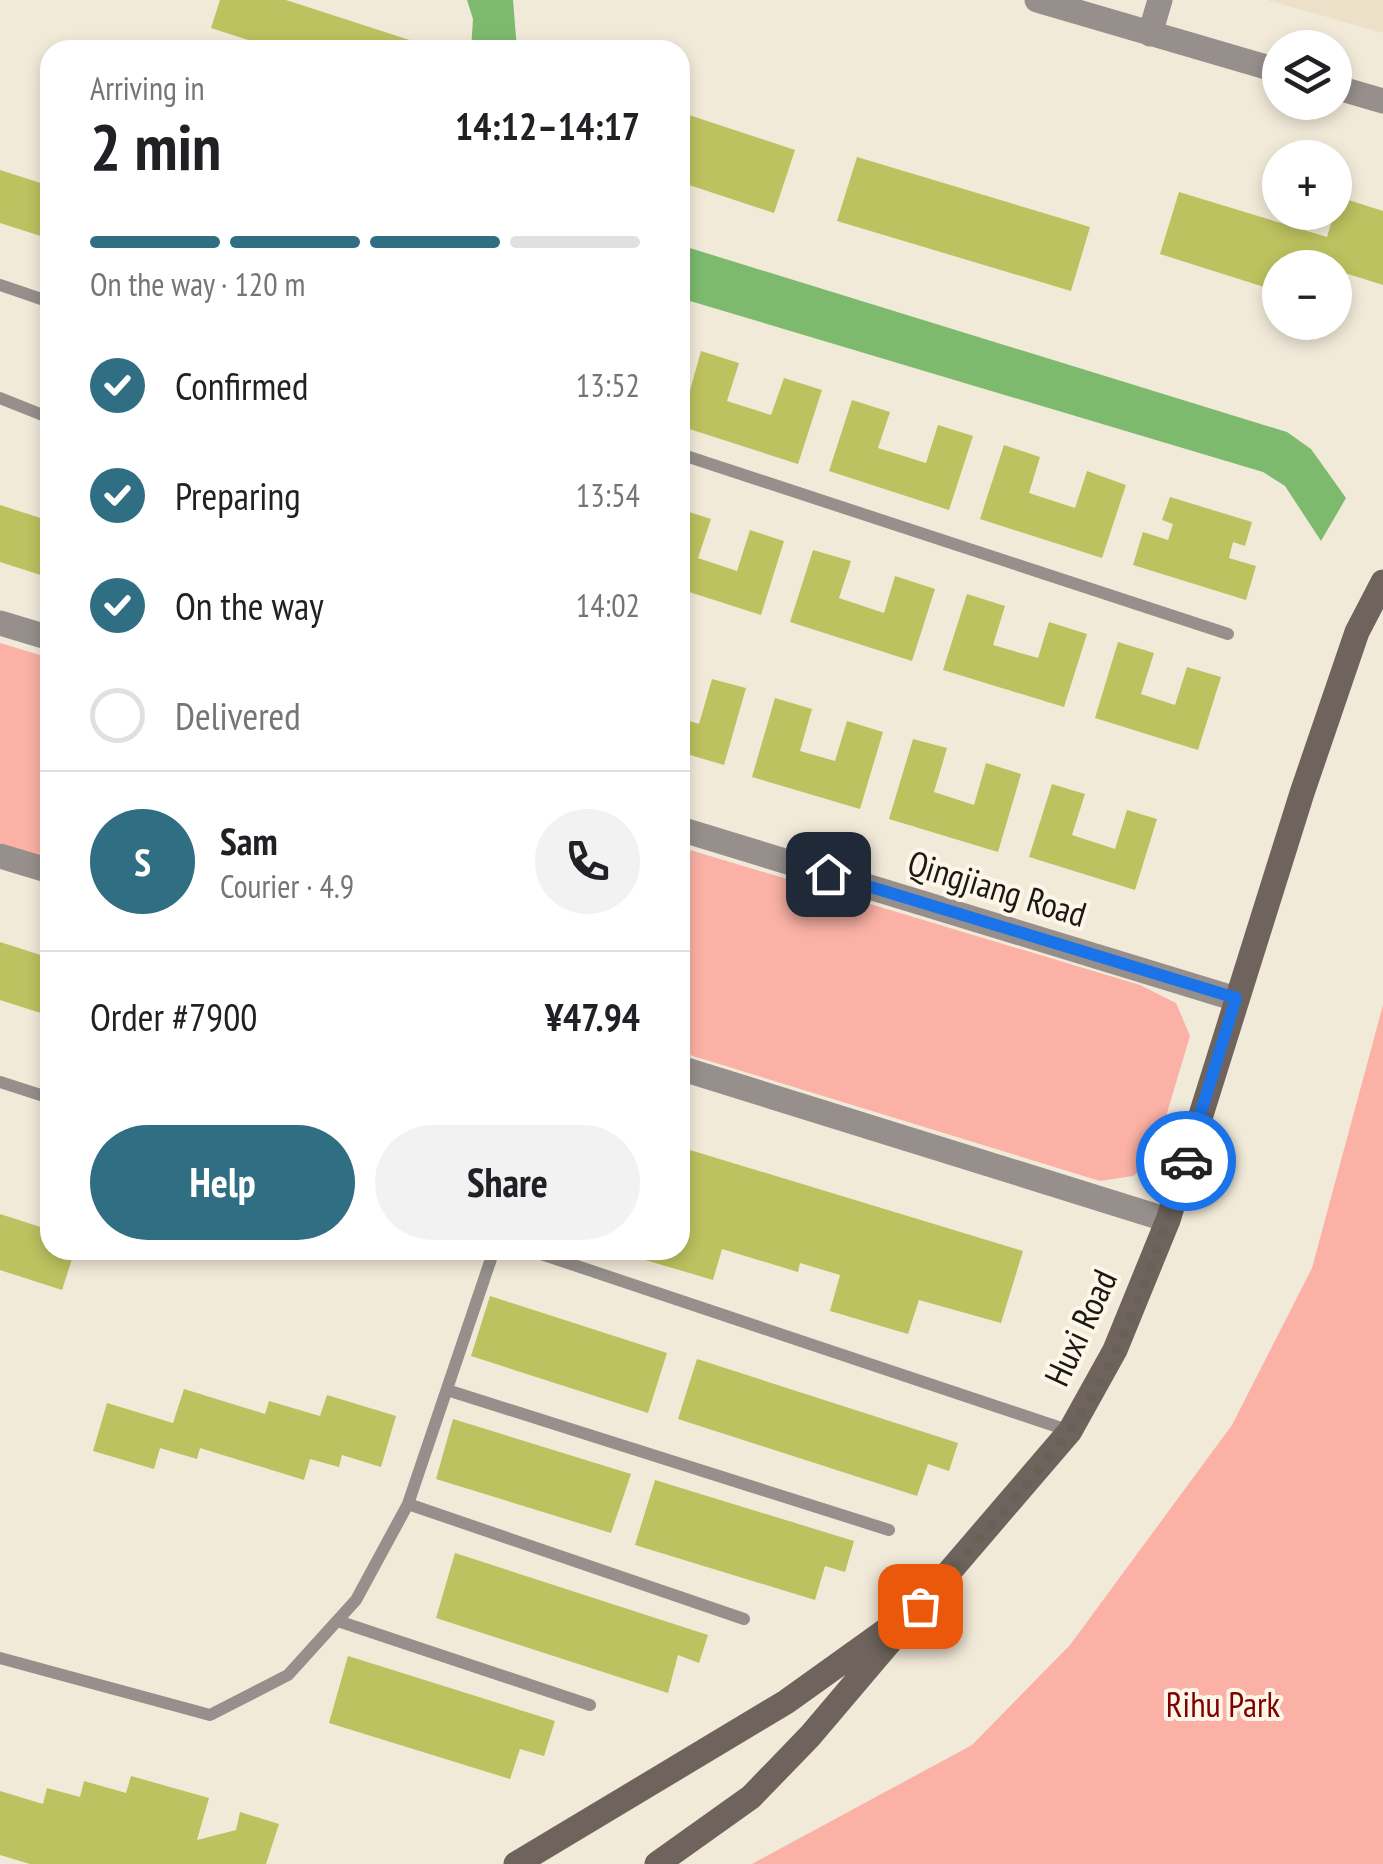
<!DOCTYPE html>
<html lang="en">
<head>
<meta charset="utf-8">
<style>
	:root { --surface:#fff; --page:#f2f2f2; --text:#202124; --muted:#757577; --line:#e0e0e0; --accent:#2f6e83 }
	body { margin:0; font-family:"PT Sans Narrow",sans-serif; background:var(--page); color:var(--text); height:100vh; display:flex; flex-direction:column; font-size:38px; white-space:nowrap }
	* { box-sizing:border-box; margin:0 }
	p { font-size:32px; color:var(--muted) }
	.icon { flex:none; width:55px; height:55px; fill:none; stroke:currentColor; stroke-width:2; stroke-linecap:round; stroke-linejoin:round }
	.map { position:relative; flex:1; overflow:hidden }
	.details { position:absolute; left:40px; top:40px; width:650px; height:1220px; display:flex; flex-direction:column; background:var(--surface); border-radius:30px; box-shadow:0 5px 15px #0003 }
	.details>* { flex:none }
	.fabs { position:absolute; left:1262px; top:30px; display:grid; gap:20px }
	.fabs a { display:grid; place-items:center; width:90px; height:90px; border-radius:50%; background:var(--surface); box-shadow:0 5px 15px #0003; font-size:50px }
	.pin { position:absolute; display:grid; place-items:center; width:85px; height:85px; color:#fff; margin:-42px; border-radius:20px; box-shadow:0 5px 15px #0006 }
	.courier { position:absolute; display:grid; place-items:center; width:100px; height:100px; margin:-50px; border:8px solid #1a73e8; border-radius:50%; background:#fff; color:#222; box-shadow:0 2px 12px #0007 }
	.head em { font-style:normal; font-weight:800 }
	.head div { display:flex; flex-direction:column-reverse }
	.head { display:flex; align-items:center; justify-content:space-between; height:170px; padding:0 50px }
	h1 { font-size:65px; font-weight:800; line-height:75px }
	.bar { display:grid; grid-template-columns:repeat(4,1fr); gap:15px 10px; align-content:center; height:120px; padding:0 50px }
	.bar i { height:12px; border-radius:8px; background:var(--line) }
	.bar .active { background:var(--accent) }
	.bar p { grid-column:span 4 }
	.line { display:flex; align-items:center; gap:25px; padding:0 50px; border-top:2px solid var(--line) }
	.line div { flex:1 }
	.round { display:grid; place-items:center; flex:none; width:105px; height:105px; border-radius:52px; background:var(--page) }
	ol { padding:0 50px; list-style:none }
	li { display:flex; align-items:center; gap:30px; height:110px }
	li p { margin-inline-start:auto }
	li .icon { padding:10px; border-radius:50%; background:var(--accent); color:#fff; stroke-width:4 }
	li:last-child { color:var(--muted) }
	li i { width:55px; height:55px; border:5px solid var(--line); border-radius:50% }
	.action { display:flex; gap:20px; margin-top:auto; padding:20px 50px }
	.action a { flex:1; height:115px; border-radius:60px; background:var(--accent); color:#fff; font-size:40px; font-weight:800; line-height:115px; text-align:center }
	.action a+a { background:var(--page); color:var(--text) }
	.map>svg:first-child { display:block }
</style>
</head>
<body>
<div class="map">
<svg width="1383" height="1864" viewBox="0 0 1383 1864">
	<rect width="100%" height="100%" fill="#f2ead9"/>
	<!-- built -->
	<path fill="#ece0c8" d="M1267,0H1383V33Z"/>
	<!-- green -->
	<path fill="#fbb1a5" d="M0,643L50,658V859L0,843Z
		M680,847L1140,985L1176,1003L1190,1036L1152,1163L1133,1176L1100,1181L680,1052Z
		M1383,1005V1864H752L972,1745L1070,1645L1232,1425L1312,1268Z"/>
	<!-- water -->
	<path fill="#7dba6e" d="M467,0H513L517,50H471L473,19Z
		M680,245L1287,432L1311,449L1346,498L1321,541L1285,486L1263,472L680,298Z"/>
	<!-- building -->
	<path fill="#bcc25f" d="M220,0H286L425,45L424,50H279L211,28Z
		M680,112L795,150L774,213L680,182Z
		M857,157L1090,227L1071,291L837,221Z
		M0,170L50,186V239L0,223Z
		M1179,192L1327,237L1339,197L1383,211V285L1316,264L1280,268V292L1160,254Z
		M701,351L739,363L727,401L771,415L784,378L822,390L798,464L680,426Z
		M852,400L890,412L878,448L926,463L938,425L973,436L949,510L829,471Z
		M1004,445L1040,457L1029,493L1075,508L1087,471L1126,485L1102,558L980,519Z
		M1170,497L1252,522L1245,546L1233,542L1229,558L1256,566L1246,600L1133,565L1143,532L1168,540L1173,524L1162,520Z
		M0,505L50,521V578L0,562Z
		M680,509L711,519L698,558L737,571L750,530L784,541L761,615L680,589Z
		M813,550L851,561L839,598L884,613L895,576L935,589L912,661L790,622Z
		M967,594L1005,606L993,645L1038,658L1049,622L1087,634L1064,707L943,670Z
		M1118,642L1154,653L1141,694L1175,705L1187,667L1221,677L1198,750L1095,718Z
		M712,679L746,688L724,765L680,752V718L699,724Z
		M775,698L812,709L800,751L835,761L847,721L883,732L860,809L752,777Z
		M913,739L947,748L934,792L974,805L986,763L1021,774L998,852L889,819Z
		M1052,784L1085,794L1072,835L1115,849L1127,810L1157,819L1135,890L1029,857Z
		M0,942L50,958V1016L0,1000Z
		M680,1147L1023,1251L1001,1323L919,1300L908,1334L830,1311L840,1275L800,1263L798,1272L722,1249L713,1280L635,1257L637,1250H680Z
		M0,1214L50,1230V1250H75L62,1290L0,1270Z
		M490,1296L667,1353L648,1413L471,1356Z
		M697,1359L958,1443L949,1471L928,1464L917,1496L678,1419Z
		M184,1389L265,1414L269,1401L320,1416L327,1395L396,1416L381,1467L342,1455L339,1467L310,1459L304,1480L200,1448L197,1459L160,1448L154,1469L93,1451L107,1403L173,1423Z
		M453,1419L631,1474L611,1533L436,1479Z
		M655,1480L854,1541L845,1572L825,1566L815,1600L635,1545Z
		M455,1553L708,1635L699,1663L678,1655L668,1693L436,1618Z
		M348,1656L555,1721L544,1756L520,1749L510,1779L329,1723Z
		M131,1776L209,1798L197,1840L236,1830L240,1812L279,1824L266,1864H30L0,1855V1791L43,1804L47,1788L80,1797L84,1781L126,1793Z"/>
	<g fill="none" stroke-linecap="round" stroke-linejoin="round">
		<!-- service -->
		<path stroke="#968f8b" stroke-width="12" d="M0,285L50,302
			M0,398L50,418
			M680,454L1228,634
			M0,1082L50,1098
			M529,1250L1070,1431
			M447,1390L889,1530
			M408,1504L744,1619
			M338,1621L590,1705
			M0,1658L210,1715L288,1675L356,1600L408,1504L494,1250"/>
		<!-- tertiary -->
		<path stroke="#968f8b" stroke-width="25" d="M1037,0L1280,71
			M1150,34L1160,0
			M1335,87L1383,101
			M0,623L50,638
			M680,829L1236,999
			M0,856L50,871
			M680,1068L1168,1220"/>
		<!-- secondary -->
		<path stroke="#6e645d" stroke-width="25" d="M516,1864L786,1702L920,1606L1070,1431L1115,1350L1168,1220L1302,793L1357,632L1383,582
			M657,1864L751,1797L810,1736L894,1637"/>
	</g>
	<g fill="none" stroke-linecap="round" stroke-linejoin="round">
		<!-- done -->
		<path stroke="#676258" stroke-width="10" stroke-dasharray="0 18" d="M920,1606C969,1549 1024,1493 1068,1432C1123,1358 1159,1248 1186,1161"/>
		<!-- route -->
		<path stroke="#1a73e8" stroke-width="12" d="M828,874L1236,998L1186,1161"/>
	</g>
	<g text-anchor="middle" stroke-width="8" stroke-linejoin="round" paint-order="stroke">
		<!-- street labels -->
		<g font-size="35" fill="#1c1913" stroke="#fef7e9">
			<text transform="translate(997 889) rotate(17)" y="12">Qingjiang Road</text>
			<text transform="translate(1081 1328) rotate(-65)" y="12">Huxi Road</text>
		</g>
		<!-- park labels -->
		<g font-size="35" fill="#7e0000" stroke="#fef7e9">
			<text x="1223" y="1717">Rihu Park</text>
		</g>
	</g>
</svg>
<div class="fabs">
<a><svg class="icon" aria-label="layers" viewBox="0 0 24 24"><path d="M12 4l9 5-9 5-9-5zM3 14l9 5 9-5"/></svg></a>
<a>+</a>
<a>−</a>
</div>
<div class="pin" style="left:920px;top:1606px;background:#ea580c"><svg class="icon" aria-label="bag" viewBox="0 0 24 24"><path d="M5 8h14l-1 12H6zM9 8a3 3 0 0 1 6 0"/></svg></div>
<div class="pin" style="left:828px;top:874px;background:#1f2937"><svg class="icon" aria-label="home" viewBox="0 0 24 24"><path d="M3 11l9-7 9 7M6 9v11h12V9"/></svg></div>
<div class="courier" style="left:1186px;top:1161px"><svg class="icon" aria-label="car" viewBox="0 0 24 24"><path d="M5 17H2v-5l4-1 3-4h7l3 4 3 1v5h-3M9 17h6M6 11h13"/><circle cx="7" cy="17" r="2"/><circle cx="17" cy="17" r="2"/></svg></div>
<section class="details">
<div class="head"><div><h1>2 min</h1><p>Arriving in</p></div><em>14:12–14:17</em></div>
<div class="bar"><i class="active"></i><i class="active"></i><i class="active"></i><i></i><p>On the way · 120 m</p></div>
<ol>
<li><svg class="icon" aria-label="check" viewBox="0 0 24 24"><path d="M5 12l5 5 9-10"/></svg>Confirmed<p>13:52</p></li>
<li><svg class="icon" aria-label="check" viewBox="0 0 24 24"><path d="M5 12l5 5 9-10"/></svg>Preparing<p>13:54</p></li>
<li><svg class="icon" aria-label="check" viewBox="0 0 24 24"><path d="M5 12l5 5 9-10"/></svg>On the way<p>14:02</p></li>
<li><i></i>Delivered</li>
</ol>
<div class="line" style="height:180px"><b class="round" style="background:var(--accent);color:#fff">S</b><div><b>Sam</b><p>Courier · 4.9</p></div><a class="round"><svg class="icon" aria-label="phone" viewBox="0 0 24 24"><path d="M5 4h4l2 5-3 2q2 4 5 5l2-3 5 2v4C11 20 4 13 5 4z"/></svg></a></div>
<div class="line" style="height:130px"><div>Order #7900</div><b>¥47.94</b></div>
<div class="action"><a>Help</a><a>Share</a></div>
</section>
</div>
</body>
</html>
